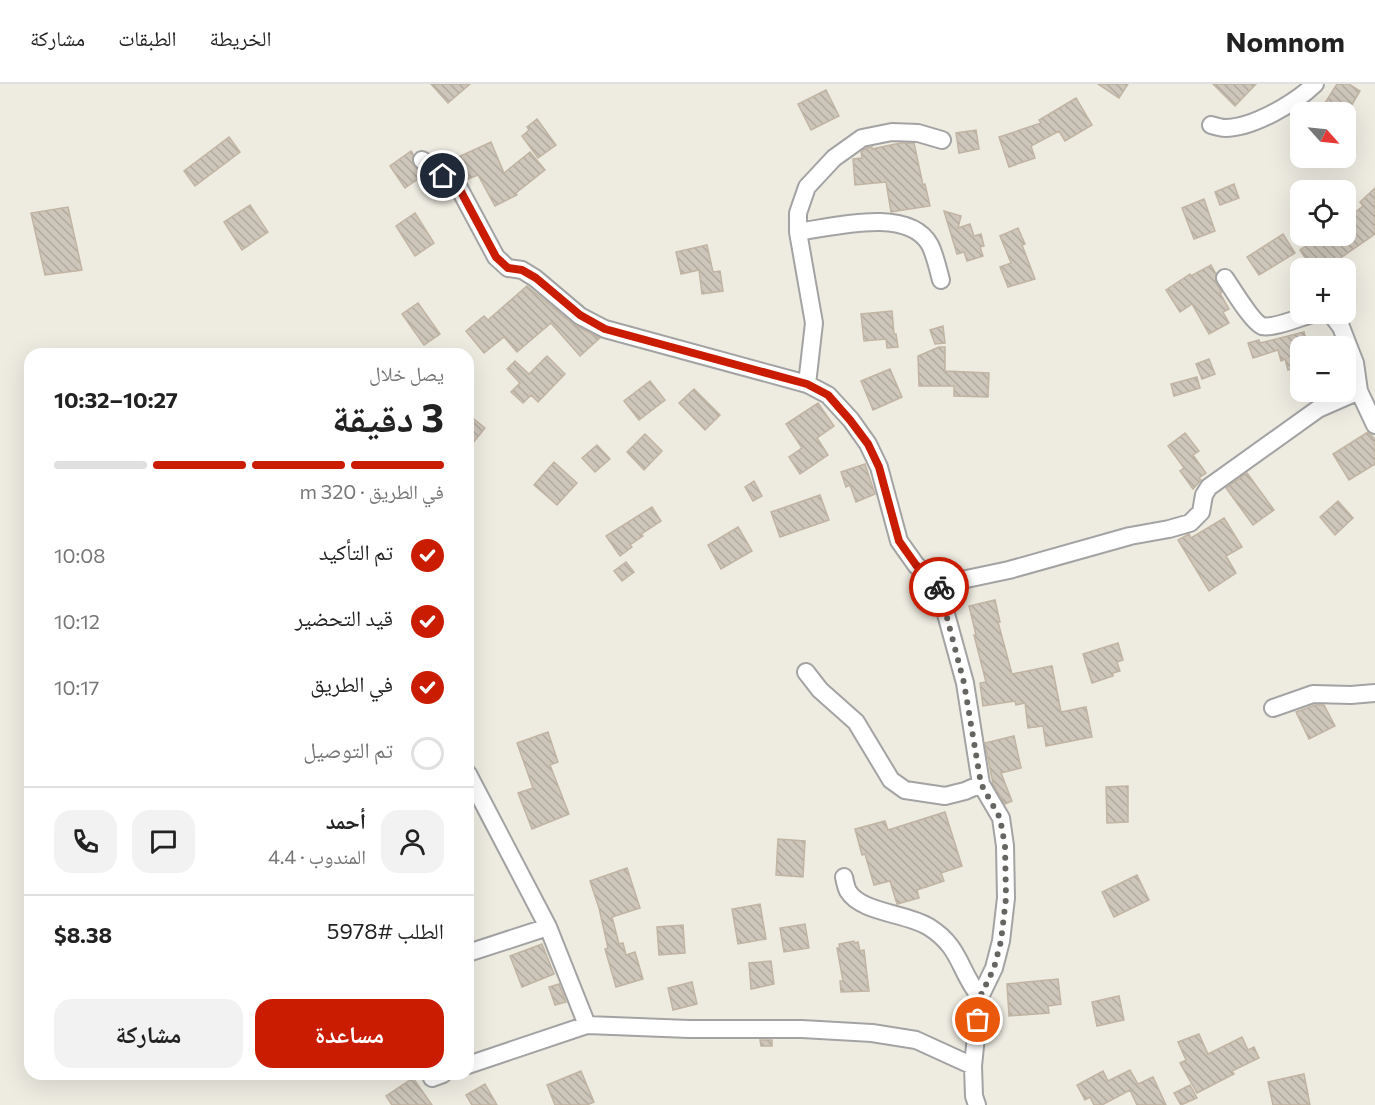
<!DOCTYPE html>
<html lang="ar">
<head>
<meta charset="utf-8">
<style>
	:root { --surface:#fff; --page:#f2f2f2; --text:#222; --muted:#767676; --line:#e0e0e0; --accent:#c91c00 }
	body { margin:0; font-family:Commissioner,"Noto Naskh Arabic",sans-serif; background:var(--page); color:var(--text); direction:rtl; height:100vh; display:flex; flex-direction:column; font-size:22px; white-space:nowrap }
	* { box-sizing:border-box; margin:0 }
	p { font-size:20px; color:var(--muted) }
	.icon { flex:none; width:33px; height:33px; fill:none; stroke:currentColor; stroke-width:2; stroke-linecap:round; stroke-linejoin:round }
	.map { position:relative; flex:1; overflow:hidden; direction:ltr }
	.details { position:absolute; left:24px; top:264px; width:450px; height:732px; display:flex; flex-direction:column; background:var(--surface); border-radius:18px; box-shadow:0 6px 24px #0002; direction:rtl }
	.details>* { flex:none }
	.needle { width:39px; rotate:117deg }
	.fabs { position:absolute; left:1290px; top:18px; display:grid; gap:12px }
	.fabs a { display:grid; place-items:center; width:66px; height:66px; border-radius:12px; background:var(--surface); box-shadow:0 6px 24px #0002; font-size:30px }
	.pin { position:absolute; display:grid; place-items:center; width:51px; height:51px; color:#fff; margin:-26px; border:3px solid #fff; border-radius:50%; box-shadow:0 2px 6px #0007 }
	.courier { position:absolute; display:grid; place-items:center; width:60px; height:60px; margin:-30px; border:4px solid #c91c00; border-radius:50%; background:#fff; color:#222; box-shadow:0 2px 8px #0007 }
	.head em { font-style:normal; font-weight:700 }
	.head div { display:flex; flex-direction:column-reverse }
	.head { display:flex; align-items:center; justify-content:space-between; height:102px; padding:0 30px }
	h1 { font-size:39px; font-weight:700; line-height:45px }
	.bar { display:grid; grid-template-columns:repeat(4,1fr); gap:9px 6px; align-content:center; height:72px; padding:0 30px }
	.bar i { height:8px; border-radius:4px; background:var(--line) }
	.bar .on { background:var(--accent) }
	.bar p { grid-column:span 4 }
	.line { display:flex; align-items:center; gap:15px; padding:0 30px; border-top:2px solid var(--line) }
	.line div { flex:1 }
	.round { display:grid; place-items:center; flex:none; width:63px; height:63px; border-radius:18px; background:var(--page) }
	ol { padding:0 30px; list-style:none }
	li { display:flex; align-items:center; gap:18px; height:66px }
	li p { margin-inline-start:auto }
	li .icon { padding:6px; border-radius:50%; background:var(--accent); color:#fff; stroke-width:4 }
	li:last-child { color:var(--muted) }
	li i { width:33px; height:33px; border:3px solid var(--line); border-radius:50% }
	.action { display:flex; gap:12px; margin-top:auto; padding:12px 30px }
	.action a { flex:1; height:69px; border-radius:18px; background:var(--accent); color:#fff; font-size:24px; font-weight:700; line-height:69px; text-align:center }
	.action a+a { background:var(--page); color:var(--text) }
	header { display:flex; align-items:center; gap:36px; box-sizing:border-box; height:84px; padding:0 30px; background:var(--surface); border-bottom:2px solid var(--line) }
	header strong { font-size:28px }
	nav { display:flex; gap:33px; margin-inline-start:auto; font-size:21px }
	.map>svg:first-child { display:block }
</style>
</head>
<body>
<header>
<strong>Nomnom</strong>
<nav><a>الخريطة</a><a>الطبقات</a><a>مشاركة</a></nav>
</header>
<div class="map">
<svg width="1375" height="1021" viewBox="0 0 1375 1021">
	<defs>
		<pattern id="building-back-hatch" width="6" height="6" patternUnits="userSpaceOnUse" patternTransform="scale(1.5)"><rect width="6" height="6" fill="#cec6ba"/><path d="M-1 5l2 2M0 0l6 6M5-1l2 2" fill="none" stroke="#b0aa9f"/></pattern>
	</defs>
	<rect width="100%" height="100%" fill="#eeece1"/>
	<!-- building -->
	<path fill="url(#building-back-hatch)" stroke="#c1b4a3" stroke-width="1.5" d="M431,0H470L448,19Z
		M1098,0H1128L1119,14Z
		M1213,0H1256L1235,22Z
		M1337,0H1349L1360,7L1346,31V28H1341L1325,19Z
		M826,6L839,32L811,46L798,20Z
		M1076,14L1092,41L1065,57L1059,47L1031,62L1035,74L1009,83L999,53L1041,39L1039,36Z
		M537,35L556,61L538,74L522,52L529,46L527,43Z
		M976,46L979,65L959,69L956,49Z
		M229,53L240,68L195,102L184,87Z
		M491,58L504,89L530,68L545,86L516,109L517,111L495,122L478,91L468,95L458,73Z
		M900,59H914L923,101L925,100L930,122L891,128L886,98L855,101L853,75L862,74L861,68L866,64L872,63V65Z
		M411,67L413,70V81L424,91L405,104L390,82Z
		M1234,100L1239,114L1220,121L1215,108Z
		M1375,104V150L1326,184H1312L1300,166L1321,152H1346V135L1363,122L1360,118Z
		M1204,115L1215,147L1194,155L1182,124Z
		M250,121L268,148L242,166L224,138Z
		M68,123L82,186L45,191L31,129Z
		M944,127L961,132L958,144L970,140L974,152L981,150L984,162L980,163L983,172L967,177L964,168L957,170Z
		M415,129L434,159L415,172L396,142Z
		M1018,144L1025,160L1022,161L1035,195L1008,203L1000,183L1011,179L1000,152Z
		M1283,150L1295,169L1259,191L1247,173Z
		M707,161L713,188L720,187L723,207L702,210L699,186L681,190L676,168Z
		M1211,181L1216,190V199L1222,208L1220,209L1229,225L1223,228L1229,239L1209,250L1192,220L1180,228L1166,206L1190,190L1191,192Z
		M527,202L573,240L600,254L580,272L551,239L517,268L504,253L484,269L466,247L484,232L488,236Z
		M418,219L440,250L424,261L402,230Z
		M892,227L894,250H896L898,263L887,264L886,255L864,257L861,230Z
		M943,242L945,259L935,260L930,246Z
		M1304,248L1308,262H1300V282L1288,286L1285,275L1281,277L1278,266L1253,274L1248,259L1259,256L1260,259Z
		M939,263H945V287L989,289L988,313L954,312V302H919L918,272Z
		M547,272L565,290L538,318L531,311L523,319L511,308L520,299L507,285L515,277L529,290Z
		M1209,275L1215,290L1202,295L1196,280Z
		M890,285L902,313L873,326L861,297Z
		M1197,293L1200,304L1174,312L1171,300Z
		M650,297L665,316L639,336L624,317Z
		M694,305L720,331L705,346L679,319Z
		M818,319L834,342L817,354L828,371L800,390L789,373L802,364L786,340Z
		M468,330L485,344L468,365Z
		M1368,348L1375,355V380L1349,396L1333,370Z
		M1185,349L1199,367L1193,371L1206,389L1199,394L1201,396L1193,405L1180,387L1184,384L1168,362Z
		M645,350L662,367L644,386L627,368Z
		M597,361L610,375L595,388L582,374Z
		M554,378L577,399L557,421L534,401Z
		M865,380L875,410L856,418L850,401L846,403L841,388Z
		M1247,389L1274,426L1253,441L1226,404Z
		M754,397L762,412L753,417L745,403Z
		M820,411L829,436L780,453L771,428Z
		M1338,417L1353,434L1335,451L1320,433Z
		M652,423L661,437L641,450L643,452L630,461L632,463L620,472L606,452Z
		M1224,434L1242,463L1226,472L1236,489L1209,507L1178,456L1189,450L1191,454Z
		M738,443L752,467L721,485L708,461Z
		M626,478L634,488L622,497L614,487Z
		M995,516L1000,538H998L1012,590L1052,582L1061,628L1086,623L1092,653L1046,662L1043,642L1028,644L1025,619L1016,621L1015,617L983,622L980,599L986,598L974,551H976L969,522Z
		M1118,559L1123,576L1117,578L1120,587L1113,589V592L1092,599L1083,570Z
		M1315,621H1324L1335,642L1309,655L1296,628Z
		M548,648L558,678L550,681L569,730L532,745L518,709L533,704L517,659Z
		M1014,652L1021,684L1001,689L1012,717L1005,720L993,700L985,659Z
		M1128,702V738L1107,739L1106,703Z
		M945,728L962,782L941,789L944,797L917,806L919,814L897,820L890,797L874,801L865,770L862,771L855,745L885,737L888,746Z
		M778,755L805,757L803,793L776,791Z
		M627,784L640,824L612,833L619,860L623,859L626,871L635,868L643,895L616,903L605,865L608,864L599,824L590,797Z
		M1137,791L1149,816L1114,833L1102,808Z
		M760,820L766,855L738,860L732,825Z
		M805,840L809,864L784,868L780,844Z
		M683,841L685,869L659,871L657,843Z
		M854,857L855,859L858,858L860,867L864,866L869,907L841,908L840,897H843L837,864H840L839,860Z
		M542,860L554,890L522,903L510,872Z
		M771,877L774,900L751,905L749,879Z
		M1058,895L1061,920L1048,922L1049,929L1009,932L1007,900Z
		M692,898L697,920L673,926L668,904Z
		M559,900L566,918L555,921L549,903Z
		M1119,912L1124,936L1097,942L1092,918Z
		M1199,950L1208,970L1242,953L1248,966L1254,963L1259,974L1232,987L1234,990L1197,1009L1180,979L1186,976L1178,958Z
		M760,956H772V962H761Z
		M1130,986L1138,1000L1153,993L1166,1021H1137L1130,1006L1102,1021H1094L1090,1013L1085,1016L1077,1001L1103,987L1108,997Z
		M581,987L594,1018L587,1021H555L547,1001Z
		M1304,990L1310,1021H1273L1268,998Z
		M413,994L432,1021H392L386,1012Z
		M485,1000L497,1021H472L466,1011Z
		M1190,1001L1197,1014L1181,1021L1174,1009Z"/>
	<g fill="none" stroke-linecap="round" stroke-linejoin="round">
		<defs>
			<path id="minor" d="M1211,41C1215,42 1220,44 1225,44C1253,44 1295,19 1315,0
				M422,76L459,104L496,173L508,184L522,186L535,194L580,232L605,245L807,300L828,311L851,336L868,360L879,383L899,457L916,481L938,501L965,599L981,700L1001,734L1005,762L1006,814L1001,857L994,884L980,913L973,982L974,1012L977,1021
				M798,148C833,143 909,122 930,161C935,171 938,185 941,196
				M1225,194C1232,204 1252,238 1262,242C1273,245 1301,233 1312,230
				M1331,230L1341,243L1355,279L1359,307L1375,341
				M807,300L814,239L798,148V129L807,103L834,74L862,54L892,48L918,49L942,56
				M938,501L1009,486L1130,452L1169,445L1190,439L1201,428L1204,411L1209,403L1318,325L1359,307
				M806,588L820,606L856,638L891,696L905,706L945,712L965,707L981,700
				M1273,624L1313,610L1351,611L1375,609
				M468,690L548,843L587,941L689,945H802L872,949L916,956L973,982
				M844,793C845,798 846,803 848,807C861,829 907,829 929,843C961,863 959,887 980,913
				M468,869L548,843
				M468,981L587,941
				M432,994L443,990"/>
		</defs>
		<!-- minor casing -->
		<use href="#minor" stroke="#a3a3a3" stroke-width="20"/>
		<!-- minor -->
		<use href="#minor" stroke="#fff" stroke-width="16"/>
	</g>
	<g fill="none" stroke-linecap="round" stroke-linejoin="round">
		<!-- done -->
		<path stroke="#666561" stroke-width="6" stroke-dasharray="0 10.8" d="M939,503L964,599L981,700L1000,734L1005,762L1006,814L1001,857L994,884L980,913L978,936"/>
		<!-- route -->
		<path stroke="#c91c00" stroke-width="8" d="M443,92L459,104L496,173L508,184L522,186L536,194L580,231L605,245L807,300L828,311L850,336L868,360L879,383L899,457L916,481L939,503"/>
	</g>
</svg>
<div class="fabs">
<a><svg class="needle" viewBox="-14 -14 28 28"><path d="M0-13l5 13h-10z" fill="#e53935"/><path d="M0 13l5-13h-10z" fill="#767676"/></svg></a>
<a><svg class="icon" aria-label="locate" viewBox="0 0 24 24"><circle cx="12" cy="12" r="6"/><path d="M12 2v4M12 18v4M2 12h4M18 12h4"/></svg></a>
<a>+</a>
<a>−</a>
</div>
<div class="pin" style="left:978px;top:936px;background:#ea580c"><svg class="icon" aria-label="bag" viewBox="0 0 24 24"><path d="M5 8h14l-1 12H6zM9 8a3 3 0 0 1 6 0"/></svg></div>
<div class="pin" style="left:443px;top:92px;background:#1f2937"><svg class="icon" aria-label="home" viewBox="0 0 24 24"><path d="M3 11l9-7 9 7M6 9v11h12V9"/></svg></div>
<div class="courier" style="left:939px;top:503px"><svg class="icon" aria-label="bike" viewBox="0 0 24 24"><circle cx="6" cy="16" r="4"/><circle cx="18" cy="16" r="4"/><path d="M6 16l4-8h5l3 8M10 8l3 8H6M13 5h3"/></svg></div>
<section class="details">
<div class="head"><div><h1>3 دقيقة</h1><p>يصل خلال</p></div><em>10:27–10:32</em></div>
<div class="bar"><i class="on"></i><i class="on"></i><i class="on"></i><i></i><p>في الطريق · 320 m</p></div>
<ol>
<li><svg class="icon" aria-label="check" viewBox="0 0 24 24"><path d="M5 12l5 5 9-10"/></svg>تم التأكيد<p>10:08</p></li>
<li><svg class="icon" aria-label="check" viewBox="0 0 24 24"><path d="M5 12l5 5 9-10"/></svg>قيد التحضير<p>10:12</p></li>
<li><svg class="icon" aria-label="check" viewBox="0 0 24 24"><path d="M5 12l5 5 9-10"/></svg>في الطريق<p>10:17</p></li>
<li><i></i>تم التوصيل</li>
</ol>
<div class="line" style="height:108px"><a class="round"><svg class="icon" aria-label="person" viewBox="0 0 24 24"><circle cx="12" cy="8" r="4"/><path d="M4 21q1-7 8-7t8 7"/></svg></a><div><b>أحمد</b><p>المندوب · 4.4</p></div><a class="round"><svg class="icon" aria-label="chat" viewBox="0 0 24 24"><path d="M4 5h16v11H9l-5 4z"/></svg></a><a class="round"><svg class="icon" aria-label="phone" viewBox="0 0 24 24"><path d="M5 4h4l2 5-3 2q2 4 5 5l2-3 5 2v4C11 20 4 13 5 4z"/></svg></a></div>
<div class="line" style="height:78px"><div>الطلب #5978</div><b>$8.38</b></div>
<div class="action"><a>مساعدة</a><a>مشاركة</a></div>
</section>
</div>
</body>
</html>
